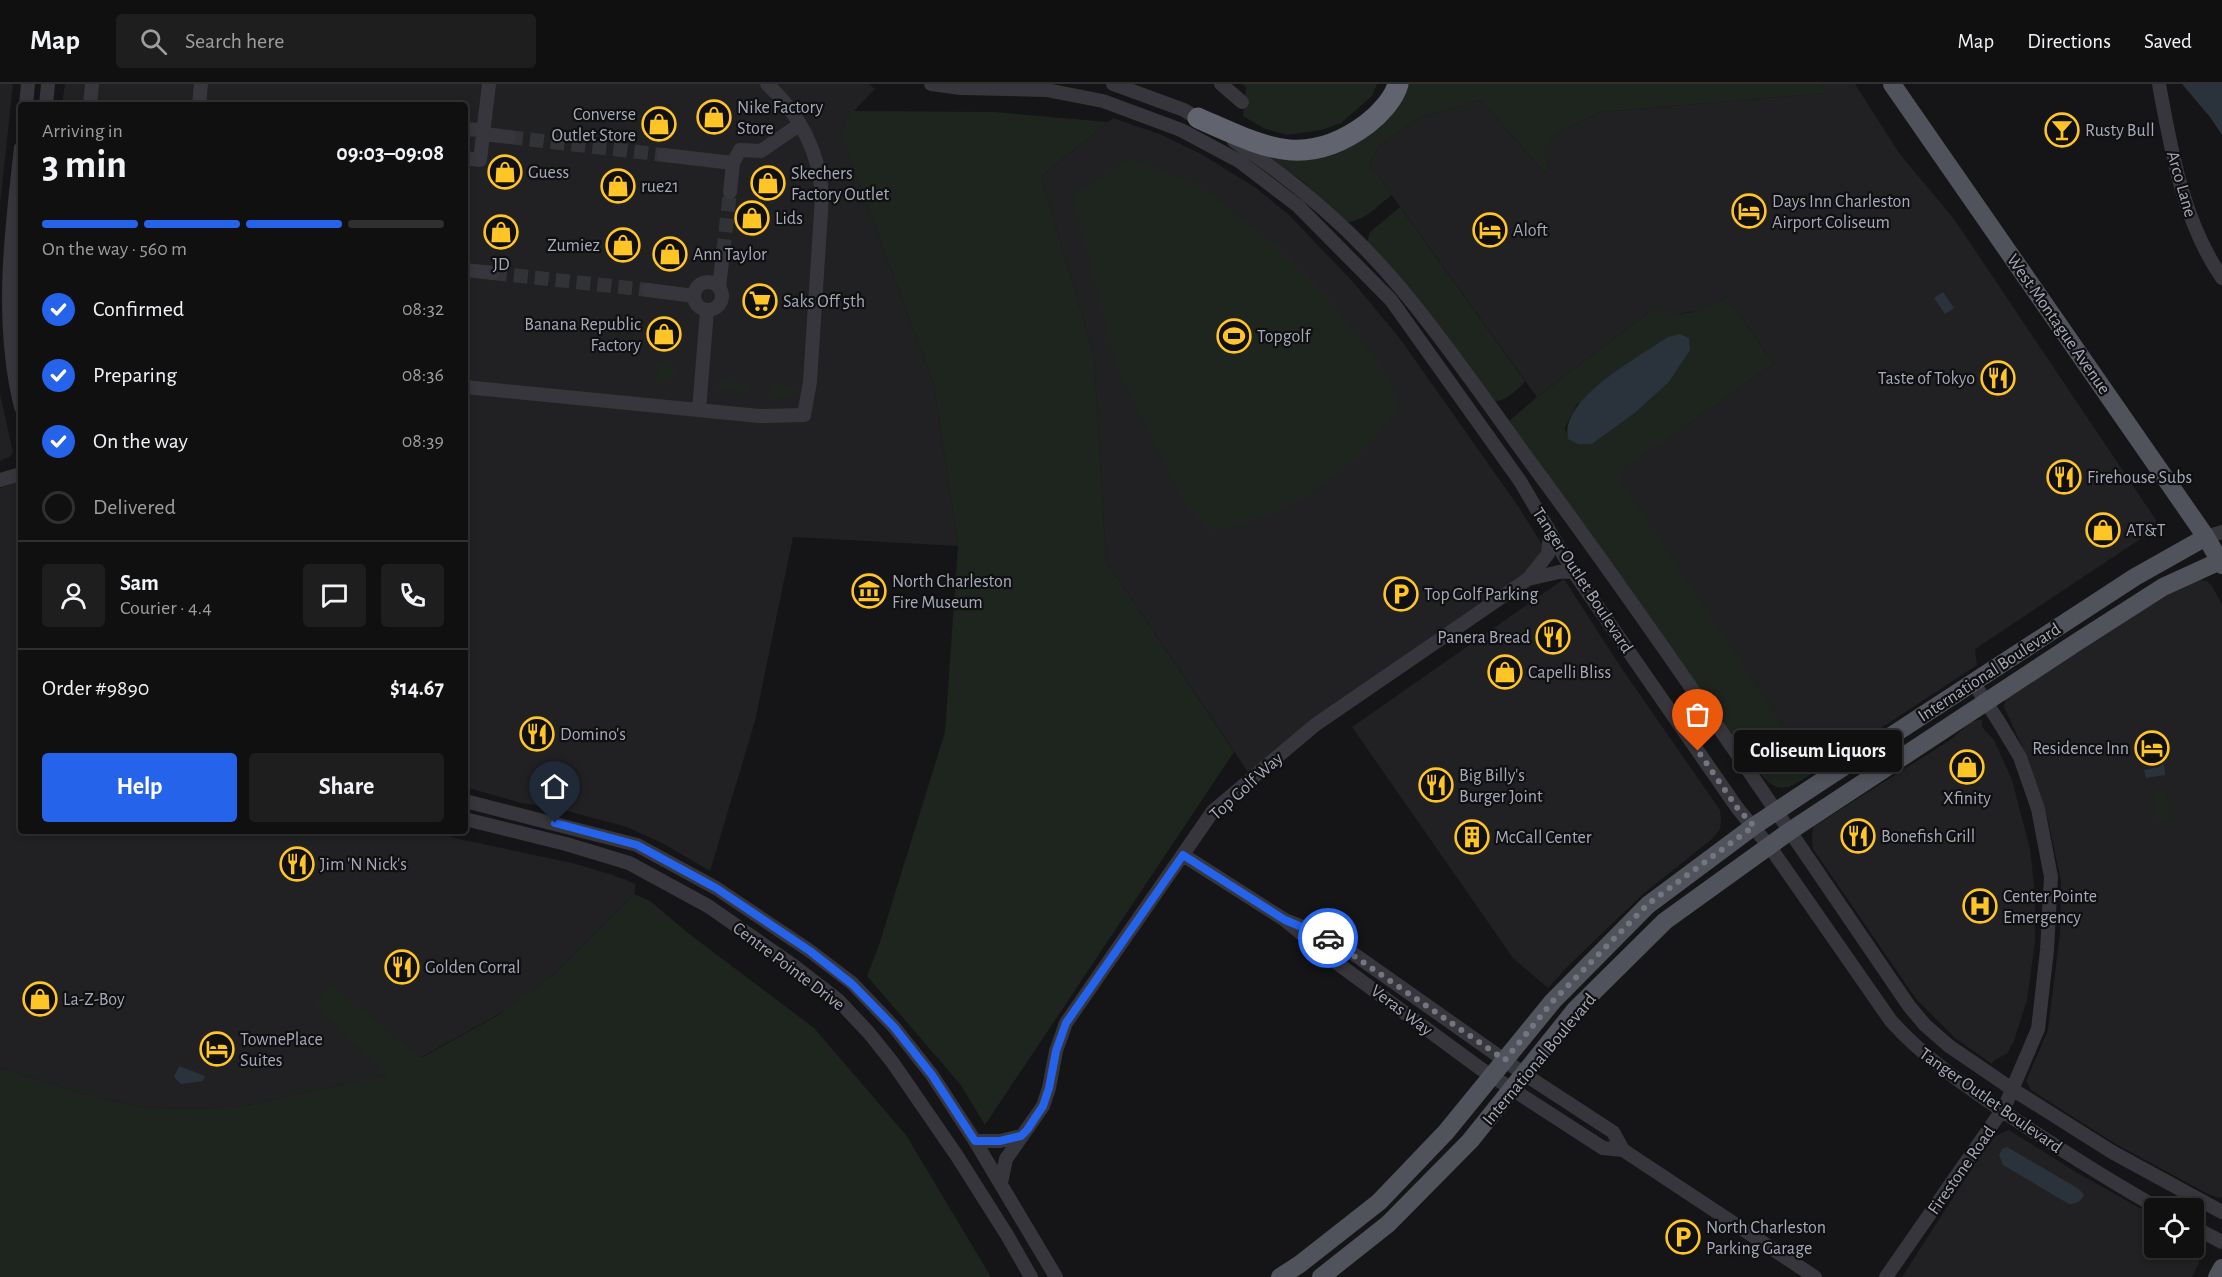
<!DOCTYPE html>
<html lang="en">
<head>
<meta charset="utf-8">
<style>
	:root { --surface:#101011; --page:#1e1e1f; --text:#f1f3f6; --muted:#9c9d9f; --line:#303031; --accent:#2563eb }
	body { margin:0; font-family:"Alegreya Sans",sans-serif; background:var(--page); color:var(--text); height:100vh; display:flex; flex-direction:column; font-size:22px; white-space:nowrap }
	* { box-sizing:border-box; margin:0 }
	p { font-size:20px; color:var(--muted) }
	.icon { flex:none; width:33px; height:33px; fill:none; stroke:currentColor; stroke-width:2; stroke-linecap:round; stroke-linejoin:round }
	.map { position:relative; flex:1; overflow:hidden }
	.drawer { position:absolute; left:18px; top:18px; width:450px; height:732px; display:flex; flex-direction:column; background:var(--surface); border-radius:6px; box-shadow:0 3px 9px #0003,0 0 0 2px var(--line) }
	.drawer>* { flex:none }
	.controls { position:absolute; left:2144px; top:1114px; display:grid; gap:12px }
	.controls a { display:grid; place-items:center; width:60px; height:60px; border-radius:6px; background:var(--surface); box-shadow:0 3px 9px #0003,0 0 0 2px var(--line); font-size:30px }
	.pin { position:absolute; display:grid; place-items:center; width:51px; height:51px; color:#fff; margin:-62px -26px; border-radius:50% 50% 50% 0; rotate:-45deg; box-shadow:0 0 6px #0007 }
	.pin .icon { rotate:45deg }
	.courier { position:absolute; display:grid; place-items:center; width:60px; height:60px; margin:-30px; border:4px solid #2563eb; border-radius:50%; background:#fff; color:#222; box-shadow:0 2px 8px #0007 }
	.bubble { position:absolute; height:42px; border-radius:6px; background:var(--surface); box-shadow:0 3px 9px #0003,0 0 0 2px var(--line); font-size:20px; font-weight:700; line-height:42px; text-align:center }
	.head em { font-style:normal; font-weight:700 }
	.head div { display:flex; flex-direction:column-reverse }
	.head { display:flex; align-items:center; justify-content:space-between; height:102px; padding:0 24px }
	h1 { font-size:39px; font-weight:700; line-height:45px }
	.bar { display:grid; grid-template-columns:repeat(4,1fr); gap:9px 6px; align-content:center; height:72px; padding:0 24px }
	.bar i { height:8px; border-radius:4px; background:var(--line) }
	.bar .selected { background:var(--accent) }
	.bar p { grid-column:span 4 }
	.line { display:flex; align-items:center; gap:15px; padding:0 24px; border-top:2px solid var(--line) }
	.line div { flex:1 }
	.round { display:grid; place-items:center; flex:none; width:63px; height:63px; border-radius:6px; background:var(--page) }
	ol { padding:0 24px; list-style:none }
	li { display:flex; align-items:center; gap:18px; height:66px }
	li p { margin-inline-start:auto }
	li .icon { padding:6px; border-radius:50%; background:var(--accent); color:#fff; stroke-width:4 }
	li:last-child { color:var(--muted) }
	li i { width:33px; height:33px; border:3px solid var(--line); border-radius:50% }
	.button { display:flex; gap:12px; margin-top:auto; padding:12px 24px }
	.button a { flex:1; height:69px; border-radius:6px; background:var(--accent); color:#fff; font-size:24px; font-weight:700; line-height:69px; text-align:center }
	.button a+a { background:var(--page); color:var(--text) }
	header { display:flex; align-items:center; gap:36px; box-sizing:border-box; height:84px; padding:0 30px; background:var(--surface); border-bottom:2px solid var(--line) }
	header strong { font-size:28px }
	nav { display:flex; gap:33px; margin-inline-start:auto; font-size:21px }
	.search { width:420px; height:54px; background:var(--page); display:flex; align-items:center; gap:15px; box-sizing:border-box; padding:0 21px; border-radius:6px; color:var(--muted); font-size:22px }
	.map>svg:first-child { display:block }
</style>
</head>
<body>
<header>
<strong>Map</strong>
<div class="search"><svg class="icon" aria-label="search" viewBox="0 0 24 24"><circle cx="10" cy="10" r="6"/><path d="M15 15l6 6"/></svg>Search here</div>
<nav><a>Map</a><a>Directions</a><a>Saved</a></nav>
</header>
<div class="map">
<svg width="2222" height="1193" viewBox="0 0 2222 1193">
	<rect width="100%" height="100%" fill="#151517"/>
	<!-- built -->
	<path fill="#212124" d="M0,0H13L0,121Z
		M65,0H869L875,5L851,30L840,48L934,301L958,462L793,453L755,637L710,787L664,760L627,743L556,724L521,719L465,703V21H62Z
		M1821,0H1855L1899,69L1954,135L2160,442L1975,565L1977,581L1814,688L1616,390L1774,280L1727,213L1704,226L1670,231L1653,225L1537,313L1370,81L1378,63L1419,34L1481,16L1545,89L1549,84L1541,66L1560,47L1601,28L1824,9Z
		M1113,34L1162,51L1203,71L1256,104L1288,130L1353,198L1401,256L1518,422L1548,470L1528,495L1252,694L1106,477L1094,271L1041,93Z
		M0,310L13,368L11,372L0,377Z
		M15,399H21V747H434L459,755L572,779L610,790L636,800L634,810L553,891L508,925L389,991L234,1024L149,1025L80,1009L0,984V404Z
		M1564,495L1620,582L1720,726L1721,737L1720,745L1713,754L1642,811L1568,882L1548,904L1513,874L1352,643Z
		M2198,496L2207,497L2212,502L2222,520V1113L2219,1114L2208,1110L2114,1059L2031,1006L2026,997L2048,946L2060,849L2061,797L2047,732L2028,675L2004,623L2005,616L2010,611L2171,507Z
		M1978,636H1982V643L1994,656L2012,696L2030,765L2035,810V858L2027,916L2014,957L2007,970L1994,976L1992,980L1955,954L1916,915L1813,765L1812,754L1813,743L1950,656L1971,638Z
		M2009,1046L2076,1088L2154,1132V1164H2193V1160L2200,1165L2199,1179L2192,1193H1902L1976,1078L1995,1052Z"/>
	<!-- green -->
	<path fill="#1d251e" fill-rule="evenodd" d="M1242,0H1377L1372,12L1341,39L1322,46L1287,51L1263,44L1243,32L1246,3Z
		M1403,0H1821L1825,9L1601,28L1560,47L1542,66L1549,84L1545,89L1481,16L1419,34L1378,63L1370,81L1392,111C1378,121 1365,137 1348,138L1301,96L1258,67L1315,73Z
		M852,27L994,28L1108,38L1041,93L1094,271L1106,477L1234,668L985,1041L960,1000L867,892L879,861L945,648L958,462L934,301L840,48Z
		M1131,75L1201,103L1277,161L1332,218L1388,292L1400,322C1353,389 1294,432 1212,447L1186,421L1118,287L1072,111Z
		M1400,123L1525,297C1518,306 1504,319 1492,317L1367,158L1370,148Z
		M1727,213L1774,280L1617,390L1814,688C1791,703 1779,714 1759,688L1509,337L1537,313L1653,225C1682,235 1702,228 1727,213ZM1668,299L1636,328L1592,360L1568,354L1565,344L1577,320Z
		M658,280L680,283L667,297L655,301Z
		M722,296L747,301L749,305L743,309L718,305L716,301Z
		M775,300L798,304L790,312L779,315L770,311L772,302Z
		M2166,706L2171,736L2157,738L2152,709Z
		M634,810L650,817L688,849L814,944L906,1051L991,1193H0V984L80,1009L149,1025L234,1024L388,991L315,921L331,900L421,974L500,930L553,891Z"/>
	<!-- water -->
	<path fill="#2a333c" d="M2182,0H2222V51L2210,33Z
		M1943,208L1954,224L1945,230L1934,214Z
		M1680,250L1689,254L1690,266L1668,299L1636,328L1592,360H1578L1568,355C1559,315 1639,273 1668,253Z
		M2164,680L2165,691L2146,694L2144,686L2159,683Z
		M179,982L205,992L203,997L181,1000L174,993Z
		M2007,1063L2079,1105L2084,1111C2080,1118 2076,1120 2069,1120L2003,1081L1999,1071L2002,1065Z"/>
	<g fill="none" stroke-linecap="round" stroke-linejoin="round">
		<!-- minor-tunnel -->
		<path stroke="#323337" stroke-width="14" stroke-dasharray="14 7" stroke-linecap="butt" d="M509,53L664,71
			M723,169L730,108
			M493,189L648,206"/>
		<!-- minor -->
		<path stroke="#36363c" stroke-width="14" d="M931,0L961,4L1046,6L1103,17L1181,46L1239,77L1298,122L1391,216L1520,397L1573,487L1738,725L1770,763L1891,937C1927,977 1972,1006 2016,1036C2063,1067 2111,1098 2160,1125
			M1113,0L1184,26L1205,39
			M1221,0L1242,18
			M2159,0C2171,66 2183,137 2222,194
			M26,21L28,0
			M46,21L48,0
			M90,21L92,0
			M199,21L201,0
			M465,45L479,46L484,50L509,53
			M1234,57C1296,98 1356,150 1403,207C1453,267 1496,332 1542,394C1669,567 1788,745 1909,922L1925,941L1949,962L2012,1005L2112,1068L2222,1128
			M21,64C11,148 0,240 21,323
			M664,71L733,79
			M465,74L480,76L489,0
			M730,108L733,79L740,66L761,67L799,41
			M465,186L493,189
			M694 212a14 14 0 1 1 28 0a14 14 0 1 1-28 0Z
			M719,204L723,169
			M648,206L694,212
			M465,303L759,332L804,331L810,298L822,112C820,69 799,29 767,0
			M699,326L707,227
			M0,396L21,390
			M2206,453L2222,448
			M1528,495L1559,488L1573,487
			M465,717L637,761L716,804L810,867L852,899L894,943L932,991L975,1057L1056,1193
			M465,735L566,760L629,779L708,822L794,882L838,916L869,949L893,979L957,1072L1007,1151L1031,1193
			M1183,771L1285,836L1341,882L1481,985L1603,1064L1623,1066
			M1285,836L1326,852L1351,868L1524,990L1613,1048L1623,1066L1815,1193
			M975,1057H1000L1021,1052
			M1001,1099L1006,1075L1043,1022L1049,1004L1056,967L1066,939L1213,727L1315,641L1528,495L1548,470L1550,450
			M2193,1143L2222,1158
			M1886,1193L2005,1022L2038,945L2047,866L2051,793L2038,725L2020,673L1999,638L1973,598"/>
		<!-- major -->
		<path stroke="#51535c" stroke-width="18" d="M1892,0L2206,453L2222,481
			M1280,1193L1300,1180L1379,1118L1446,1048L1553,917L1648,821L1754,742L1822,697L2135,493L2206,453
			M1321,1193L1388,1140L1470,1057L1575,926L1665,837L1790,747L2077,558L2163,503L2220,477
			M2217,1193L2222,1184"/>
		<!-- highway -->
		<path stroke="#61646e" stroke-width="21" d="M1198,34C1262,62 1304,87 1367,40C1379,31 1394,15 1398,0"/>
	</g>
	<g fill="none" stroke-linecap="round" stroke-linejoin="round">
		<!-- done -->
		<path stroke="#737680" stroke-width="6" stroke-dasharray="0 10.8" d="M1328,854L1505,976L1553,917L1648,820L1754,742L1738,725L1698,667"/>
		<!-- route -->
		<path stroke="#2563eb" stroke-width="8" d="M555,739L637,761L716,804L810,867L852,900L894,943L932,991L975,1057H1000L1021,1052L1027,1046L1043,1022L1049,1004L1056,967L1066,939L1183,771L1285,836L1328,854"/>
	</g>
	<!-- icons -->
	<defs>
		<symbol id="shop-ring" viewBox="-11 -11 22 22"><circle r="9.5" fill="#101012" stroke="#ffc425" stroke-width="1.5"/><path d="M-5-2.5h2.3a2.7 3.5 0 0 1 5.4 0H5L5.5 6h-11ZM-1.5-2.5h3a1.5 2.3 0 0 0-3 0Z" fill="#ffc425"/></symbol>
		<symbol id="bar-ring" viewBox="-11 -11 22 22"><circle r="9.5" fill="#101012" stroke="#ffc425" stroke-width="1.5"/><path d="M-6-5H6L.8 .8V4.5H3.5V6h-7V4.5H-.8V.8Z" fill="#ffc425"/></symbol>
		<symbol id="hotel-ring" viewBox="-11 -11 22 22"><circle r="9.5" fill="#101012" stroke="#ffc425" stroke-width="1.5"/><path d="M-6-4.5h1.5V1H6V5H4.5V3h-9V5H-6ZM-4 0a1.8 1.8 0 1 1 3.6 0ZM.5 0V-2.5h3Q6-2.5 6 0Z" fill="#ffc425"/></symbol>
		<symbol id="supermarket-ring" viewBox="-11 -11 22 22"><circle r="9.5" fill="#101012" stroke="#ffc425" stroke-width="1.5"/><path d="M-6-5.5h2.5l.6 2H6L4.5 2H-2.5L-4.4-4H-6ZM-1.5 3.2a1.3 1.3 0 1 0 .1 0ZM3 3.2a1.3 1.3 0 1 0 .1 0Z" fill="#ffc425"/></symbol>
		<symbol id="stadium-ring" viewBox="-11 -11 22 22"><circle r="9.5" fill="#101012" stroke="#ffc425" stroke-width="1.5"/><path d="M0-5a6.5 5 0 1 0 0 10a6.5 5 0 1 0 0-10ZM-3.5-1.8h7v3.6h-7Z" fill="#ffc425"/></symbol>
		<symbol id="restaurant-ring" viewBox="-11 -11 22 22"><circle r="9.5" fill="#101012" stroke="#ffc425" stroke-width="1.5"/><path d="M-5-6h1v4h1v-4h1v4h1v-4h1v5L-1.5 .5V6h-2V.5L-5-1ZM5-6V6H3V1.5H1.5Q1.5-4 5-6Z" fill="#ffc425"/></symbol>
		<symbol id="museum-ring" viewBox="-11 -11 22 22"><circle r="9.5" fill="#101012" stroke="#ffc425" stroke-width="1.5"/><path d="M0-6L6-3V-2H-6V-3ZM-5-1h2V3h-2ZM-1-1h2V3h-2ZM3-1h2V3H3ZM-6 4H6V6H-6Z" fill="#ffc425"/></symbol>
		<symbol id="parking-ring" viewBox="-11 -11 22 22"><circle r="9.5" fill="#101012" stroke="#ffc425" stroke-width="1.5"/><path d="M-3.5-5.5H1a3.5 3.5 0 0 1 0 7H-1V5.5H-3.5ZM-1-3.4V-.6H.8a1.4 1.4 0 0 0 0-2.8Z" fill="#ffc425"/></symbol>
		<symbol id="building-ring" viewBox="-11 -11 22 22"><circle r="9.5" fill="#101012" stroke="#ffc425" stroke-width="1.5"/><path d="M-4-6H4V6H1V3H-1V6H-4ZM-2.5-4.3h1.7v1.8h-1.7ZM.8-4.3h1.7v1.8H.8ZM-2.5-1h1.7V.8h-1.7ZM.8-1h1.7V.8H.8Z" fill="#ffc425"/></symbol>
		<symbol id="hospital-ring" viewBox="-11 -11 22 22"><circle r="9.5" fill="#101012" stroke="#ffc425" stroke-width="1.5"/><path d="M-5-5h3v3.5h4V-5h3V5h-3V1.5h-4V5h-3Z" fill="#ffc425"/></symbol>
	</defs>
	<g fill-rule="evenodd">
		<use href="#shop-ring" x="695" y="14" width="38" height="38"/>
		<use href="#shop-ring" x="640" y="21" width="38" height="38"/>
		<use href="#bar-ring" x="2043" y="27" width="38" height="38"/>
		<use href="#shop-ring" x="486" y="69" width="38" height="38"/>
		<use href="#shop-ring" x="749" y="80" width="38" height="38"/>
		<use href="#shop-ring" x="599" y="83" width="38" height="38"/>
		<use href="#hotel-ring" x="1730" y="108" width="38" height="38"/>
		<use href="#shop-ring" x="733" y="115" width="38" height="38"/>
		<use href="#hotel-ring" x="1471" y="127" width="38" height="38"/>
		<use href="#shop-ring" x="482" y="129" width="38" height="38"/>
		<use href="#shop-ring" x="604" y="142" width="38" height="38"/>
		<use href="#shop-ring" x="651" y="151" width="38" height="38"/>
		<use href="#supermarket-ring" x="741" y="198" width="38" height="38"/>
		<use href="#shop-ring" x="645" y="231" width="38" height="38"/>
		<use href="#stadium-ring" x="1215" y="233" width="38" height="38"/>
		<use href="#restaurant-ring" x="1979" y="275" width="38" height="38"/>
		<use href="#restaurant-ring" x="2045" y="374" width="38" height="38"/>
		<use href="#shop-ring" x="2084" y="427" width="38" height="38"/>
		<use href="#museum-ring" x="850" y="488" width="38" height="38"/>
		<use href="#parking-ring" x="1382" y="491" width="38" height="38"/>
		<use href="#restaurant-ring" x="1534" y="534" width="38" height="38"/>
		<use href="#shop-ring" x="1486" y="569" width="38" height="38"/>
		<use href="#restaurant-ring" x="518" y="631" width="38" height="38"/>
		<use href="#hotel-ring" x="2133" y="645" width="38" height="38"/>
		<use href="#shop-ring" x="1948" y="664" width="38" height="38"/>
		<use href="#restaurant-ring" x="1417" y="682" width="38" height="38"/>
		<use href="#restaurant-ring" x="1839" y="733" width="38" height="38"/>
		<use href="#building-ring" x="1453" y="734" width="38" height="38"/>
		<use href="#restaurant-ring" x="278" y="761" width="38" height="38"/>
		<use href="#hospital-ring" x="1961" y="803" width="38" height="38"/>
		<use href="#restaurant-ring" x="383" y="864" width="38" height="38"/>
		<use href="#shop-ring" x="21" y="896" width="38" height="38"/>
		<use href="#hotel-ring" x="198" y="946" width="38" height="38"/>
		<use href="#parking-ring" x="1664" y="1134" width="38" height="38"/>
	</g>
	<g text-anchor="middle" stroke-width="4.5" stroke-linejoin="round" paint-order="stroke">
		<!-- poi labels -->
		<g font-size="18" fill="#a6aab8" stroke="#101012" text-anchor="start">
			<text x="737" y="29">Nike Factory<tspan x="737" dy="21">Store</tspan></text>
			<text x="636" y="36" text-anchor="end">Converse<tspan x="636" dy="21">Outlet Store</tspan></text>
			<text x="2085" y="52">Rusty Bull</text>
			<text x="528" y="94">Guess</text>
			<text x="791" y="95">Skechers<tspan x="791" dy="21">Factory Outlet</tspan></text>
			<text x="641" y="108">rue21</text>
			<text x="1772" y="123">Days Inn Charleston<tspan x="1772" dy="21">Airport Coliseum</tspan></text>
			<text x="775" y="140">Lids</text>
			<text x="1513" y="152">Aloft</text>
			<text x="600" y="167" text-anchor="end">Zumiez</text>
			<text x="693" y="176">Ann Taylor</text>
			<text x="501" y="186" text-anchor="middle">JD</text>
			<text x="783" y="223">Saks Off 5th</text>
			<text x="641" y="246" text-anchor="end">Banana Republic<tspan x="641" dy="21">Factory</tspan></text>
			<text x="1257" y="258">Topgolf</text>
			<text x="1975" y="300" text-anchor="end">Taste of Tokyo</text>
			<text x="2087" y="399">Firehouse Subs</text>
			<text x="2126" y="452">AT&amp;T</text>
			<text x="892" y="503">North Charleston<tspan x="892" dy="21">Fire Museum</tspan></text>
			<text x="1424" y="516">Top Golf Parking</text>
			<text x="1530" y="559" text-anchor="end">Panera Bread</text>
			<text x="1528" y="594">Capelli Bliss</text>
			<text x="560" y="656">Domino's</text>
			<text x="2129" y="670" text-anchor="end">Residence Inn</text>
			<text x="1459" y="697">Big Billy's<tspan x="1459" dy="21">Burger Joint</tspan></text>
			<text x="1967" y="720" text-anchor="middle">Xfinity</text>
			<text x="1881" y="758">Bonefish Grill</text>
			<text x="1495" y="759">McCall Center</text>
			<text x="320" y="786">Jim 'N Nick's</text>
			<text x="2003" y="818">Center Pointe<tspan x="2003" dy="21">Emergency</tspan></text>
			<text x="425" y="889">Golden Corral</text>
			<text x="63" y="921">La-Z-Boy</text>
			<text x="240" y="961">TownePlace<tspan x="240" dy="21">Suites</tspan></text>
			<text x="1706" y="1149">North Charleston<tspan x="1706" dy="21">Parking Garage</tspan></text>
		</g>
		<!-- street labels -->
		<g font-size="18" fill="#a6aab8" stroke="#101012">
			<text transform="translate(2182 100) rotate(74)" y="6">Arco Lane</text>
			<text transform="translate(2059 240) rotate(55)" y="6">West Montague Avenue</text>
			<text transform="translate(1583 496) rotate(57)" y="6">Tanger Outlet Boulevard</text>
			<text transform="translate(1989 588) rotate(-33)" y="6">International Boulevard</text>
			<text transform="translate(1246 702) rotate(-42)" y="6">Top Golf Way</text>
			<text transform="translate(789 882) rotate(37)" y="6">Centre Pointe Drive</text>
			<text transform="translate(1402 926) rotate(37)" y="6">Veras Way</text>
			<text transform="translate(1539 975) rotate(-50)" y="6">International Boulevard</text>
			<text transform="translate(1991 1016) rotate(35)" y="6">Tanger Outlet Boulevard</text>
			<text transform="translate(1961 1086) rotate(-55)" y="6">Firestone Road</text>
		</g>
	</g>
</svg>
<div class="controls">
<a><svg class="icon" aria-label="locate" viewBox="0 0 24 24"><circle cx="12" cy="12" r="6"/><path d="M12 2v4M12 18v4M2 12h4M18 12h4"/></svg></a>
</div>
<div class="pin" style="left:1698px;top:667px;background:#ea580c"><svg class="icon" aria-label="bag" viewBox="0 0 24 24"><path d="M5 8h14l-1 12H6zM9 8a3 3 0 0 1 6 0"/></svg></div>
<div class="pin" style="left:555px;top:739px;background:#1f2937"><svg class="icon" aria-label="home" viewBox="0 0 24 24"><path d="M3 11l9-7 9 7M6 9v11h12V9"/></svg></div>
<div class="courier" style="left:1328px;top:854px"><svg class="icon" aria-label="car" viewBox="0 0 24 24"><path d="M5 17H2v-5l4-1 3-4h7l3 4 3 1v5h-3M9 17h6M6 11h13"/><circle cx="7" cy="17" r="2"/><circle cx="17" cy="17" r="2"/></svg></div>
<div class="bubble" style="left:1734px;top:646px;width:168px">Coliseum Liquors</div>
<section class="drawer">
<div class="head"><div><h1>3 min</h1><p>Arriving in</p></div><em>09:03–09:08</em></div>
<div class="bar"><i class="selected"></i><i class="selected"></i><i class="selected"></i><i></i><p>On the way · 560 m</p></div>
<ol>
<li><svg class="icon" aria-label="check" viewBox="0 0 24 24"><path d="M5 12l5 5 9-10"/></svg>Confirmed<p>08:32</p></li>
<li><svg class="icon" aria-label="check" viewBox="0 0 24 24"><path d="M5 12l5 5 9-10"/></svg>Preparing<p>08:36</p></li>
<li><svg class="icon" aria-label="check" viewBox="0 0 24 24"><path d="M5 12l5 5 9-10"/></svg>On the way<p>08:39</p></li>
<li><i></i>Delivered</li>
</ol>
<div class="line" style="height:108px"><a class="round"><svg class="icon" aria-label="person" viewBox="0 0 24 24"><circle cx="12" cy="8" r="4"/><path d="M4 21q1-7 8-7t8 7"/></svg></a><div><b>Sam</b><p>Courier · 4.4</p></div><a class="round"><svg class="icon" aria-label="chat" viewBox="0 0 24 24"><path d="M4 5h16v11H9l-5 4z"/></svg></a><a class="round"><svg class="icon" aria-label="phone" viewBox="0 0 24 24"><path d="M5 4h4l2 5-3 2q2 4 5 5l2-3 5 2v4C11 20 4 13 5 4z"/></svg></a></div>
<div class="line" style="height:78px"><div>Order #9890</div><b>$14.67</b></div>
<div class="button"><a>Help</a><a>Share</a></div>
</section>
</div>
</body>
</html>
